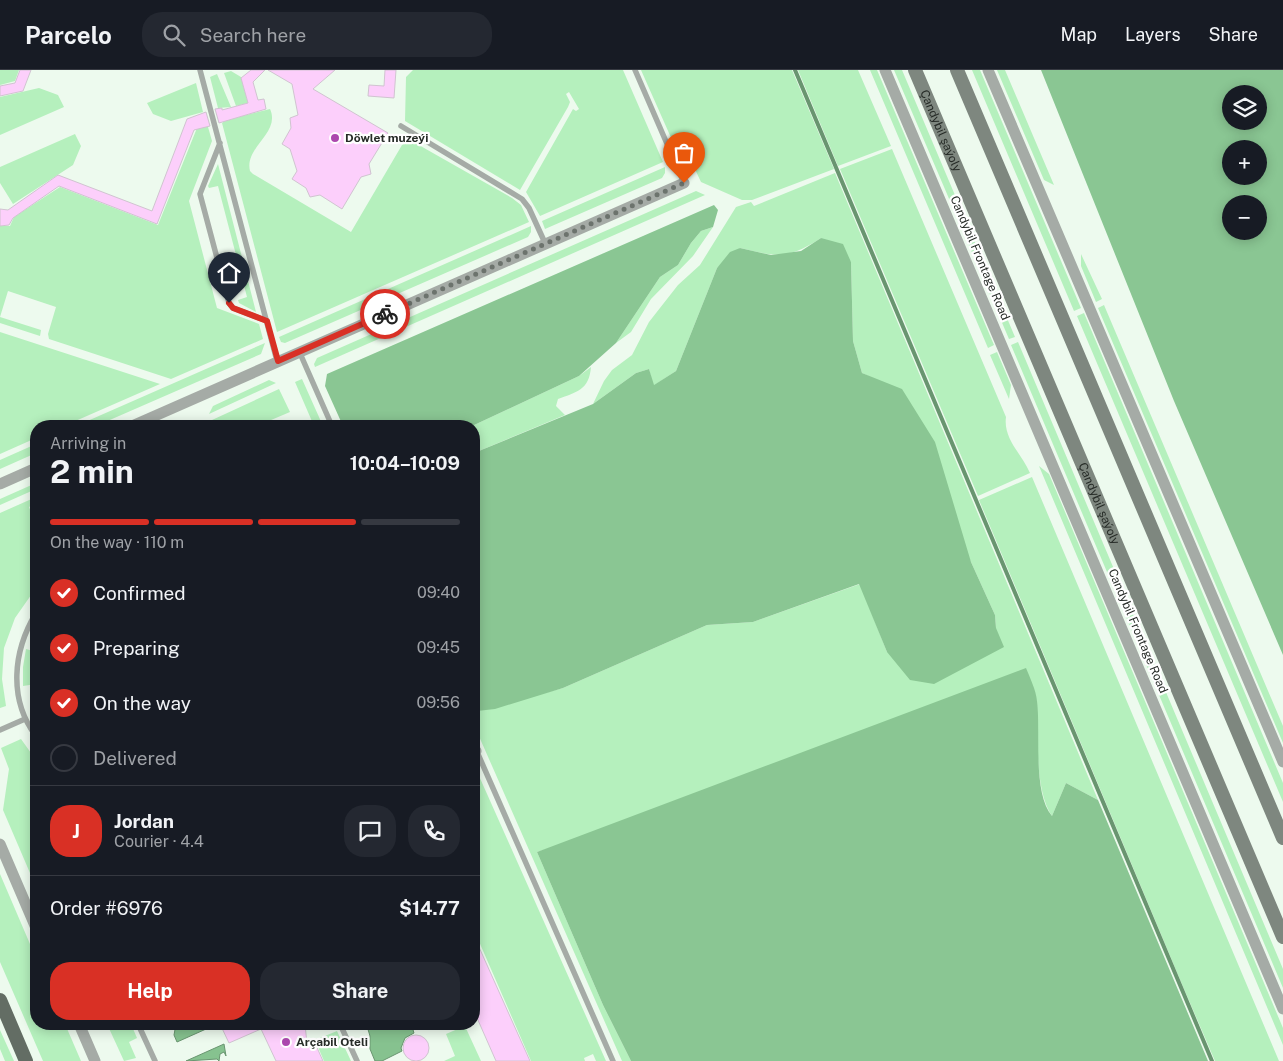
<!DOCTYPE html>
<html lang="en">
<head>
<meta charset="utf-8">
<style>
	:root { --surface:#171b24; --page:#242831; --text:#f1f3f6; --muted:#9ea1a6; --line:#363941; --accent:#d93025 }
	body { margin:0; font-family:"Public Sans",sans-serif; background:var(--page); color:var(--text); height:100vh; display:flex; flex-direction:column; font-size:19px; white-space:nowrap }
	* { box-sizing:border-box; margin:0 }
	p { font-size:16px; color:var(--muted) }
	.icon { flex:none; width:28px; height:28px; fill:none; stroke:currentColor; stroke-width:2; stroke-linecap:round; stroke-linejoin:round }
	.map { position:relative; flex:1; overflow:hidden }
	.sheet { position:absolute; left:30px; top:350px; width:450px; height:610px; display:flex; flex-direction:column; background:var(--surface); border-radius:20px; box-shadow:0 2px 12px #0003 }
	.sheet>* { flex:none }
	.controls { position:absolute; left:1222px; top:15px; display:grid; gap:10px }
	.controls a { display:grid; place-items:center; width:45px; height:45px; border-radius:50%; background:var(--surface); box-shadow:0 2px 12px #0003; font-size:25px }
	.pin { position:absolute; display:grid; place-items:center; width:42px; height:42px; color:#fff; margin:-51px -21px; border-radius:50% 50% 50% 0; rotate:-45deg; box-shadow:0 0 5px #0007 }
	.pin .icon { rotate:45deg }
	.courier { position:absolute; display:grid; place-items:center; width:50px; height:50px; margin:-25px; border:4px solid #d93025; border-radius:50%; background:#fff; color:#222; box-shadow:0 1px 6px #0007 }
	.headline em { font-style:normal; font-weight:700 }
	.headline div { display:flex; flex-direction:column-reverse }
	.headline { display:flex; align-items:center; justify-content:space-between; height:85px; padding:0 20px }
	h1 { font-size:32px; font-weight:700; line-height:38px }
	.bar { display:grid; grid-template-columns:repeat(4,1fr); gap:8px 5px; align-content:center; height:60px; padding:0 20px }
	.bar i { height:6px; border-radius:4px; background:var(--line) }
	.bar .selected { background:var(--accent) }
	.bar p { grid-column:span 4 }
	.line { display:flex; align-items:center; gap:12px; padding:0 20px; border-top:1px solid var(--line) }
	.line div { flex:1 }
	.round { display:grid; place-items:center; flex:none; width:52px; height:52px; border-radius:20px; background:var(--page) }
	ol { padding:0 20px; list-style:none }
	li { display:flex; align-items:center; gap:15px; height:55px }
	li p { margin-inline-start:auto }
	li .icon { padding:5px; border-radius:50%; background:var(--accent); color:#fff; stroke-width:4 }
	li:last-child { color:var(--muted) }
	li i { width:28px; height:28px; border:2px solid var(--line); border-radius:50% }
	.cta { display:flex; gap:10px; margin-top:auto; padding:10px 20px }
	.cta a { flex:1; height:58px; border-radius:20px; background:var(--accent); color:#fff; font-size:20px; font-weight:700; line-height:58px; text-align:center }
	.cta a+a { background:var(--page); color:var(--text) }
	header { display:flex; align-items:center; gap:30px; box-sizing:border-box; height:70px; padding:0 25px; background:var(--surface); border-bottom:1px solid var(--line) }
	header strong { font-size:24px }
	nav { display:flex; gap:28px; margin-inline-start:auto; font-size:18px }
	.search { width:350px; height:45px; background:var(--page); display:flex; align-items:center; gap:12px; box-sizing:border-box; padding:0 18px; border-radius:20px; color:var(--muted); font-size:19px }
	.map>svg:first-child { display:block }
</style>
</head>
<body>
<header>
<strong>Parcelo</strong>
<div class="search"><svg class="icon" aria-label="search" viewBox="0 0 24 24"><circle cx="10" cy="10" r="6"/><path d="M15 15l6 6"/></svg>Search here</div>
<nav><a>Map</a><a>Layers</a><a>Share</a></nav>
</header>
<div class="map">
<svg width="1283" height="991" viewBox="0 0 1283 991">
	<rect width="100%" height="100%" fill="#edfaee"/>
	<!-- green -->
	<path fill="#b5f0bd" d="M0,0H19L15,11L0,15Z
		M413,0H623L663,92L540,146L526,122L573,39L576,41L579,39L569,22L566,24L570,32L568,37L520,120L405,51L406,7Z
		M641,0H792L834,99L752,130H742L701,112L692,93L684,97Z
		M798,0H858L891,76L838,96Z
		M870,0H877L994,275L988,278Z
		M894,0H902L1015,267L1009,269Z
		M972,0H980L1081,238L1074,241Z
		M997,0H1005L1054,115L1044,110Z
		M231,1L241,7L248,33L236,36L224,3Z
		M217,4L231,37L218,38L210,7Z
		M196,13L203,42L171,51L153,44L147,33Z
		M39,18L58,25L64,37L0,65V27Z
		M270,39C281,63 244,77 250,101L253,104L351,162L402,75L410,70L512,128L521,135L529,152L277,262L222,53L226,50Z
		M204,56L208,57L212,71L189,131L217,238L259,254L263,269L171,309L49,269L48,264L56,237L8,221L0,247V156H10L14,147L60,117L158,155L197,58Z
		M75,64L81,76L73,95L13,134L0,113V97Z
		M892,79L1006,347C1003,369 1022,384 1030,403L978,426L840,99Z
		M218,94L256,242L239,233L238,230L247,227L218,116L209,118L208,116Z
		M665,97V103L662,108L545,159L542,151Z
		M835,103L1098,730L1066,713L1052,746C1034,720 1038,662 1037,630L537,782L603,935L631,991H622L474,655V639L477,641L563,618L707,555L753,552L860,514L887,582L996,558L995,545L971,492L879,311L862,303L853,271L851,192L821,168C789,189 777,187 740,178L717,198L676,301L653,316L649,299L636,303L593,334L604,311L612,300L632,285L649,252L678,215L700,195L736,137L751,132L754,136Z
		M696,121L705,125L315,297L314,294L317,288Z
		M531,156V162L528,167L285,273L281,272L279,267Z
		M713,157L693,186L651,229L631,262L616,273L660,207L678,195L691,173L701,161Z
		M1081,184L1102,229L1096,232L1081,196Z
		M1104,235L1283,656V673L1098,238Z
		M1084,243L1283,713V732L1077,246Z
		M0,247L41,260L40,266L0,253Z
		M0,262L160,314L64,356H36V368L0,384Z
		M1018,272L1283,899V918L1011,275Z
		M265,273L261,284L96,356H76Z
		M997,282L1011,315L1009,329L990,285Z
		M591,297C589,320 577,322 558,329L556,336L565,345L474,383L472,356L579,306Z
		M302,309L323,356H314L295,312Z
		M269,310L276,313L209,344L213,336Z
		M279,319L290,342L257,356H215L212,350Z
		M36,374V383L0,399V390Z
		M1039,396L1049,404L1283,958V975Z
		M1032,407L1279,991H1215L1181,912L979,430Z
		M36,413V419L0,435V429Z
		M36,427V433L29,437L36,454V518L15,548L4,578L2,609L6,636L0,638V443Z
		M26,579L36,582V614L23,616V597Z
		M21,669L36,690V817L3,740L9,699L1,678Z
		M474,697H475L606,991H596L593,984L584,988L585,991H531L474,860Z
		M0,804L36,888V954H65L81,991H43L0,892Z
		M107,954H131L137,968L129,972L136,988L124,991Z
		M459,954H464L481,991H444L455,986L446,964L460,958Z
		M0,960L14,991H5L0,979Z
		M337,961L351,991H324L315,970Z"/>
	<!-- forest -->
	<path fill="#8ac693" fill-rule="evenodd" d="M1041,0H1283V585L1174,331ZM1231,24H1259V51H1231ZM1231,79H1259V106H1231ZM1231,134H1259V161H1231Z
		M714,135L718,140L713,157L701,161L691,173L678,195L660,207L616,273L579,306L472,356H343L325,316L327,304Z
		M821,168L843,174L851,192L853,271L862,303L902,319L935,372L971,492L995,545L996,558L1004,577L934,614L910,610L887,582L859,514L753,552L707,555L563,618L495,639L477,641L474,639V383L593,334L636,303L649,299L654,315L676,301L717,198L730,182L740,178L771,185L801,181Z
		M1026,598C1030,608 1036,620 1037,631C1041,661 1032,722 1052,746L1066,713L1098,730L1208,991H631L603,935L537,782Z"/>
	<!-- water -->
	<path fill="#86c28f" stroke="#699570" d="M176,954H215V955L177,972L174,965Z
		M373,954H426L413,960L414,963L405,968L401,978L402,981L382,991H375L370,979V966L367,956Z
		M224,974L226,986L224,982L220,984L219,991L217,989L186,991Z"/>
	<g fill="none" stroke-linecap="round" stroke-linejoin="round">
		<!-- stream -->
		<path stroke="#699570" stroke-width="4" d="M795,0L1212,991"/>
	</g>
	<!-- building -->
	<path fill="#fccffb" stroke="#d0c4d0" d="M20,0H31L23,21L0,26V16L15,13Z
		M251,0H265L253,12L258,30L264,29L266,39L219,53L215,39L222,38V40L248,33L241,8Z
		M268,0H335L313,19L388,63L369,94L371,104L361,107L342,139L320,125L310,127L306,118L292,109L297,101L290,79L282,74L291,58L290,48L298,45L292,14Z
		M385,0H396L394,28L368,26L369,15L384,16Z
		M206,42L210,56L194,60L157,154L59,116L13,148L9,155L0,156V139L8,140L58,105L152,141L187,49Z
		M474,866L530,991H496L474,941Z
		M220,954H305L307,974L314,971L323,991H276L261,959L229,973Z
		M403 978a13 13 0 1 1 26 0a13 13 0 1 1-26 0Z"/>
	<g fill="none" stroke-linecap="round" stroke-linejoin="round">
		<!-- service -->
		<path stroke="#a5aba6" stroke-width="5.5" d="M200,0L277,291
			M635,0L684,113
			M401,56L522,129L529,138L545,173
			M220,73L200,124L229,233L233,238L267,251
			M299,281L332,356
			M36,543C13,581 8,629 36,666
			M0,660L25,649
			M474,675L613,991
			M138,954L155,991
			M340,954L357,991"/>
		<!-- minor -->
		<path stroke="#a5aba6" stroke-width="11" d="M885,0L1283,939
			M988,0L1283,692
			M132,356L684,113
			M0,414L36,398
			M474,682L476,681
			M0,774L36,858
			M79,954L95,991"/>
		<!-- secondary -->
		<g stroke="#7e877f" stroke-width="14">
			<path id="s1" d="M915,0L1283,867"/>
			<path d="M957,0L1283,768"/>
		</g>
		<!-- primary -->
		<path stroke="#636d64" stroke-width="14" d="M0,930L26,991"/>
	</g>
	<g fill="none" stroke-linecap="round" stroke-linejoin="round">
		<!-- done -->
		<path stroke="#6c736d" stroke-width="5" stroke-dasharray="0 9" d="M385,244L684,113"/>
		<!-- route -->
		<path stroke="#d93025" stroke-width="6" d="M229,233L233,238L267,251L278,291L385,244"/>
	</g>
	<!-- markers -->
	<g fill="#ac48ae" stroke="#fff" stroke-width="2">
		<circle cx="335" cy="68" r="5"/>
		<circle cx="286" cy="972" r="5"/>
	</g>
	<g text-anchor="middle" stroke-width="4.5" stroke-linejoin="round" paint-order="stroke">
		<!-- street labels -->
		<g font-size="12" fill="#262b27" stroke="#fff">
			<text dy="4" stroke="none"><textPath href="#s1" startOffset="66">Çandybil şaýoly</textPath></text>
			<text transform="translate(980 188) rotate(67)" y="4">Candybil Frontage Road</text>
			<text dy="4" stroke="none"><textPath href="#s1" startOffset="471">Çandybil şaýoly</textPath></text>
			<text transform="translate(1138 561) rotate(67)" y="4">Candybil Frontage Road</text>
		</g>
		<!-- poi labels -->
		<g font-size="12" font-weight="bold" fill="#262b27" stroke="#fff" text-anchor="start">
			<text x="345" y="72">Döwlet muzeýi</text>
			<text x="296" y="976">Arçabil Oteli</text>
		</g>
	</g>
</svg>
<div class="controls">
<a><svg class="icon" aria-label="layers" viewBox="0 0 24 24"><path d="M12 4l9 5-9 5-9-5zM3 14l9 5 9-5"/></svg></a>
<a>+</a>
<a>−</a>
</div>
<div class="pin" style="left:684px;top:113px;background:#ea580c"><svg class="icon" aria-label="bag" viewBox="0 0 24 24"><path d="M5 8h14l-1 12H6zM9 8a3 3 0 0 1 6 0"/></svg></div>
<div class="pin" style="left:229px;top:233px;background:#1f2937"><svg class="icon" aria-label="home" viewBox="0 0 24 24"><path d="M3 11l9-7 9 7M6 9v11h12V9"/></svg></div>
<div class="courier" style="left:385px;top:244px"><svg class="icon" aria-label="bike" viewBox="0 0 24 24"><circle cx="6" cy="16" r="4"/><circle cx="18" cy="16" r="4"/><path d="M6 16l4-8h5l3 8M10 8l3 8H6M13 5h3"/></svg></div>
<section class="sheet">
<div class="headline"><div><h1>2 min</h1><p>Arriving in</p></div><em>10:04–10:09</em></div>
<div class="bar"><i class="selected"></i><i class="selected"></i><i class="selected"></i><i></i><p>On the way · 110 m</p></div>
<ol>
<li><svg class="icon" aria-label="check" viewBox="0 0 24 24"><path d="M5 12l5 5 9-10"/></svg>Confirmed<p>09:40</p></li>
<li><svg class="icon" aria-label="check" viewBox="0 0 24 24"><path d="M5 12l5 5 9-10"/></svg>Preparing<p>09:45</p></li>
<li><svg class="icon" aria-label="check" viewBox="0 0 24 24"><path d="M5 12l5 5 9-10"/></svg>On the way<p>09:56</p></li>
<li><i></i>Delivered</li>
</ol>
<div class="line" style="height:90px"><b class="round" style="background:var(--accent);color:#fff">J</b><div><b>Jordan</b><p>Courier · 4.4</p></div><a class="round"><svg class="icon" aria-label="chat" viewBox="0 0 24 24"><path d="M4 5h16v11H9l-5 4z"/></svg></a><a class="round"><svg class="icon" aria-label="phone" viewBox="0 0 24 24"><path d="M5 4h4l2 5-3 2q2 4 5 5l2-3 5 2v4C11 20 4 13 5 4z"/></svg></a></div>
<div class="line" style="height:65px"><div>Order #6976</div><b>$14.77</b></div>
<div class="cta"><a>Help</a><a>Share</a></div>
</section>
</div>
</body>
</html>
